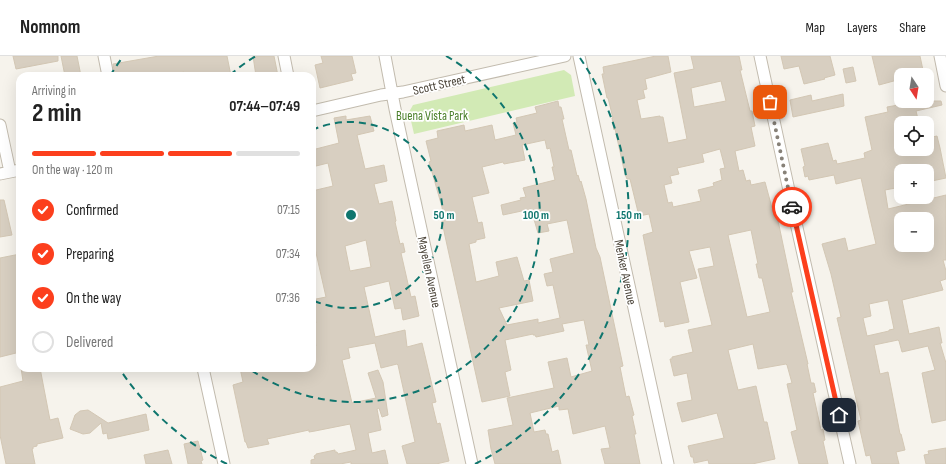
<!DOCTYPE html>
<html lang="en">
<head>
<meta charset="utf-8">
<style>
	:root { --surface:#fff; --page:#f2f2f2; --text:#222; --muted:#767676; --line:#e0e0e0; --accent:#fc3f1d }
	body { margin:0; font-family:"Sofia Sans Condensed",sans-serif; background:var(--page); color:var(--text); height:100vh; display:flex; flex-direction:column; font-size:15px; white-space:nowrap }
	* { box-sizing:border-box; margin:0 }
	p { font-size:13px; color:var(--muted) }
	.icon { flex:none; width:22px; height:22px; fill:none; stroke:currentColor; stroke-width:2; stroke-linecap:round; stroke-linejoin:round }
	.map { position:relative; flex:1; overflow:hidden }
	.details { position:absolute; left:16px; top:16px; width:300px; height:300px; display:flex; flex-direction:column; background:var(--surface); border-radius:12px; box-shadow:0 4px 16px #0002 }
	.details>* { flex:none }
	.needle { width:26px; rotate:168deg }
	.controls { position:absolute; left:894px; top:12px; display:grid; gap:8px }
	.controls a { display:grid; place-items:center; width:40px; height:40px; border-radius:8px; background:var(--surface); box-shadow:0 4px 16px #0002; font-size:20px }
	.pin { position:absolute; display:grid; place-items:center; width:34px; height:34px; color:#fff; margin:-17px; border-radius:8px; box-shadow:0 2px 6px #0006 }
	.courier { position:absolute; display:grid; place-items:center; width:40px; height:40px; margin:-20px; border:3px solid #fc3f1d; border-radius:50%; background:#fff; color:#222; box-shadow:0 1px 5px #0007 }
	.overview em { font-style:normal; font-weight:700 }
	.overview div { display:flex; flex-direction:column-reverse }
	.overview { display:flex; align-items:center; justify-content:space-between; height:68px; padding:0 16px }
	h1 { font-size:26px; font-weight:700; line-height:30px }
	.bar { display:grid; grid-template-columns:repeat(4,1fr); gap:6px 4px; align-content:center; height:48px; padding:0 16px }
	.bar i { height:5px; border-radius:3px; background:var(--line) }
	.bar .on { background:var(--accent) }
	.bar p { grid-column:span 4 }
	ol { padding:0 16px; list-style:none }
	li { display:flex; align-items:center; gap:12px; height:44px }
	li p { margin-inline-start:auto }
	li .icon { padding:4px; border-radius:50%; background:var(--accent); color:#fff; stroke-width:4 }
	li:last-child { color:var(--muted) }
	li i { width:22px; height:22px; border:2px solid var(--line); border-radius:50% }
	header { display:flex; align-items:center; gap:24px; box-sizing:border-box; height:56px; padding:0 20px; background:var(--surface); border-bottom:1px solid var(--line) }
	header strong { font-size:19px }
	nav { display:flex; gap:22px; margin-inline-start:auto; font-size:14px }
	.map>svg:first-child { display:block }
</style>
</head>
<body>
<header>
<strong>Nomnom</strong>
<nav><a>Map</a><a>Layers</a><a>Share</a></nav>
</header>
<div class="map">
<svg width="946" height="408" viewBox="0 0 946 408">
	<rect width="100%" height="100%" fill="#f6f3ec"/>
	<!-- green -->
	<path fill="#d2eab5" d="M564,14L571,19L575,40L414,78L409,56L413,49Z"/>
	<!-- building -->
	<path fill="#d8cfc1" stroke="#d3c7b4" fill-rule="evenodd" d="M13,0H58V5L16,13Z
		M61,0H77L81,20H65Z
		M159,0H227L231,20H184V16L168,20H115L113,8Z
		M253,0H274L278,20H256Z
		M321,0H352L356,17L351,18L353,24L320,32L315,9L323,7Z
		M656,0H668L671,16L645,23L647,33L643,34L645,42L637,44L641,63L660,60V61H663L668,87L687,83L674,17L694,13L691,0H739L742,14H740L750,55H752L755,70L751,71L755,90L735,95L739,115L743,114L746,125L750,124L751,129L765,126L772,152H773L774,155H776L793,236H791L808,308H807L811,327H814L816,336L813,337L821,374L823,373L825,384L823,385L828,408H799L791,376L797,374L787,328L792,327L787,309L786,308L758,313L753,288L728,294L738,334L756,330L764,366H767L775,403L752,408H709L708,404L694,407L693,401H691L688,390L724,382L717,357L682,366L677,347L692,344L687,317L674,320L670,303H672V301L693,296L688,274L712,269L698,213L714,210L710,191L689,195L697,222L680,226L689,266L665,271L664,265L660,266L643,179L653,176L649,158L639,160L630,123H627L625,118L615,73L614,74L612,62H613L608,42H607L602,18H604L603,11ZM721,25L726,45L694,51L691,32ZM720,93L725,112L720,113L722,124L713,127L714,130L698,134L701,145L673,151L672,146L668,147L664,129L672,127L670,120L679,118L677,112L704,106L702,98ZM751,174L758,208H756L759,222H762L770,256L747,261L728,179Z
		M781,0H830L835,19L824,22L825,23L804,28L799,10L784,13Z
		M872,0H920L924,19H901V23L879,29Z
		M853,11L856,25L846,27L843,13Z
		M843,38L844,50L793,61L790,44L811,39L812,45Z
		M558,45L559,51H561L564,63H562L569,94H571L577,120L578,119L580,126L581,125L586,143L596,192L600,201L623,310L620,311L626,341L629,340L634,359L632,360L636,378H634L640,408H605L601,393L610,392L605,370L573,378L568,353L559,354V350L530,357L534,376L545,374L546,378H548L552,396L558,394L561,408H495L491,393L488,374L513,369L507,342L554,332L548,306L567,302L571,321L592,315L586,289H589L584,264L562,268L564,275L536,281L535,279H533V278L505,284L511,314L505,316L510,340L482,346L445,180L441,160L443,159L442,151L432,116L429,106L431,105L426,85L438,82L437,75L464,69L465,75L492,69L495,84L516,79L513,67L517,66L516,62L537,57L535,51ZM545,84L547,93L550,92L554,111H552L555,124L523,132L526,141L520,142L521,144L501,149L503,159L531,153L538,177L549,175L547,168L567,164L574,197L550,203L553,216L544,218L547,230L553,229L560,262L538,267V263L507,269L499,252L533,245L529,224L524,225L517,201L496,206L499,220L476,226L469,188L476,186V184L485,182L482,166L478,167L472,141L489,137L482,111L503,106L504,108L525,104L522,89Z
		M903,45H941L942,49L916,55L919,67H901V93H927V82L937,80L940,92L946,122L927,126V115H901V131L885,134L888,153L946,139V204H943L946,215V223L940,225L943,234L902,244L909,278L939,271L942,287H940L946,307V364L932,367L922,317L935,314L928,290L902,296L899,285L898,284L874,289L880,318L888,316L900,378H901L905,394L896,396L899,408H872L870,399L866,400L858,365L861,364L837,262L841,261L831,218L822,188L845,182L848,195L876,188L869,158L861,122L836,128L834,119L809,124L808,120L805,121L803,111L805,110L801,93L828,87L833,105L836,104L837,108L865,102L864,97L872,94L865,61L888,56L887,51L904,48ZM901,163H927V189H901ZM888,244L894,273L889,274V275L867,280L863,262L871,260L869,248Z
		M346,60V64L370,60L374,75L357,79L365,113L384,109L387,125L374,128L379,148L392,145L396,165L395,166L400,188L403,187L405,196L401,197L411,241L415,240L419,260L403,264L401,252L395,253L389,225L364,231L375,281L405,274L407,291L422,287L436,346L432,347L437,368L440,367L449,405L436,408H407L402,390L415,386L398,309L397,308L381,312L375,287L348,292L350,302L342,304L352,347L376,342L368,317L378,314L383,326L388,359L382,361L379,352L377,353L381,374L368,377L372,397L385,394L388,408H351V406L340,408H311V404L315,403L314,400L316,399V398L335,394V396H337L338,398L356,394L350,368L315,375L309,376V374L267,383L269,388L248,392L246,386H245L233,329L243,326L240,312H312V291L316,290L312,268L316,267L312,245L316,244V243L326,241L312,179V135L333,130L328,107L312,111V94L339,87L334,62ZM366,184L371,211L350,215L345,190Z
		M0,144H4L12,179L0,181Z
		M20,198V296L0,301V202Z
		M21,312H40L50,364L58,362L63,382L37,388V390L33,391V393H32L35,408H6L0,379V331L23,325Z
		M88,354L108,367L146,358L149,374L108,383L107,377L103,378L101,367L90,377L83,378L70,373L75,359L80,355Z
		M198,385L203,404L201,405L202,408H188L184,388Z
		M946,392V408H926L924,399L929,398L928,395Z
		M168,394L172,408H146L144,399Z"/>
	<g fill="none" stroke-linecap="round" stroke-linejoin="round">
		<defs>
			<path id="street" d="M104,0L108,20
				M284,0L288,20
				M385,0L395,53L472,408
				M579,0L668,408
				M760,0L796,167L850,408
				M940,0L946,30
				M312,55L381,39L403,36L565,0
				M0,69L10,116
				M0,118L20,114
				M203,312L224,408"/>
		</defs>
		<!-- street casing -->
		<use href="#street" stroke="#c2bbae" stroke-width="13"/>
		<!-- street -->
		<use href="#street" stroke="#fff" stroke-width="11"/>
	</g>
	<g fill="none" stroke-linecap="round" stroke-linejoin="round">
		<!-- done -->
		<path stroke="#878178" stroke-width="4" stroke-dasharray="0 7.2" d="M770,46L792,151"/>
		<!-- route -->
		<path stroke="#fc3f1d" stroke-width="5" d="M792,151L839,359"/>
	</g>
	<!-- distance rings -->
	<g fill="none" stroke="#0f766e" stroke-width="2" stroke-dasharray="7 5">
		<path d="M312 74A93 93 0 1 1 312 244"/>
		<path d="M230 19A185 185 0 0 1 256 0M446 0A185 185 0 1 1 248 312"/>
		<path d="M227 408A278 278 0 0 1 119 312M110 20A278 278 0 0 1 122 2M580 2A278 278 0 0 1 475 408"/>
	</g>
	<g text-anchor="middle" stroke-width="3.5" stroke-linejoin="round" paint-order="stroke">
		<!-- street labels -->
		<g font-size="13" fill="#4b4439" stroke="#fff">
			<text transform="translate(439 28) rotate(-13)" y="5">Scott Street</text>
			<text transform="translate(430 216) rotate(78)" y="5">Mayellen Avenue</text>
			<text transform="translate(626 216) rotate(78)" y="5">Menker Avenue</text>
		</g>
		<!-- park labels -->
		<g font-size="13" fill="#4a7f2a" stroke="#fff">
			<text x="432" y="64">Buena Vista Park</text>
		</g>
	</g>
	<circle cx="351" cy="159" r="6" fill="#0f766e" stroke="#fff" stroke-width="2"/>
	<g font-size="12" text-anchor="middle" font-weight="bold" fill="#0f766e" stroke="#fff" stroke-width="3.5" stroke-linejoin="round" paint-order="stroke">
		<text x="444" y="163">50 m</text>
		<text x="536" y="163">100 m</text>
		<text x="629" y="163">150 m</text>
	</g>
</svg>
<div class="controls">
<a><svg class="needle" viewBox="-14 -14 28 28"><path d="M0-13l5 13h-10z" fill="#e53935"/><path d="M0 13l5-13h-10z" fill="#767676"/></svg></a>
<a><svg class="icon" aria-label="locate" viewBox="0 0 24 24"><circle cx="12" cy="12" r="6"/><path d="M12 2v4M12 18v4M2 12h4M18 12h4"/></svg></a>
<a>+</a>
<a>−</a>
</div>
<div class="pin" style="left:770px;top:46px;background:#ea580c"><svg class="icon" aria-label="bag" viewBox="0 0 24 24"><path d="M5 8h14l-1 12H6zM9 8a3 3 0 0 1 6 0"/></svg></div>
<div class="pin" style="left:839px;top:359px;background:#1f2937"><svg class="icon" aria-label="home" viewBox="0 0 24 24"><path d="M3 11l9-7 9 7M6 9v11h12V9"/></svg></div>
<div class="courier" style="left:792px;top:151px"><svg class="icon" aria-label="car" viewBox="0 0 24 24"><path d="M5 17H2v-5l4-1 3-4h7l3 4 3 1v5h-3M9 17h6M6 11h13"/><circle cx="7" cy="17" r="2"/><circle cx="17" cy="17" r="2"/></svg></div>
<section class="details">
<div class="overview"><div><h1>2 min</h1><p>Arriving in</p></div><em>07:44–07:49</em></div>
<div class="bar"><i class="on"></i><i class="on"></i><i class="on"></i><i></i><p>On the way · 120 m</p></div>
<ol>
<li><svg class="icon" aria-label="check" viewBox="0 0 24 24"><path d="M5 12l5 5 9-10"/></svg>Confirmed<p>07:15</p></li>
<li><svg class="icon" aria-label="check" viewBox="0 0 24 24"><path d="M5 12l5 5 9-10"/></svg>Preparing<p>07:34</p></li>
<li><svg class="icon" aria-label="check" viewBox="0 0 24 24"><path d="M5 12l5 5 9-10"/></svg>On the way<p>07:36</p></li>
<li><i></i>Delivered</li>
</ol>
</section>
</div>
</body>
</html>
